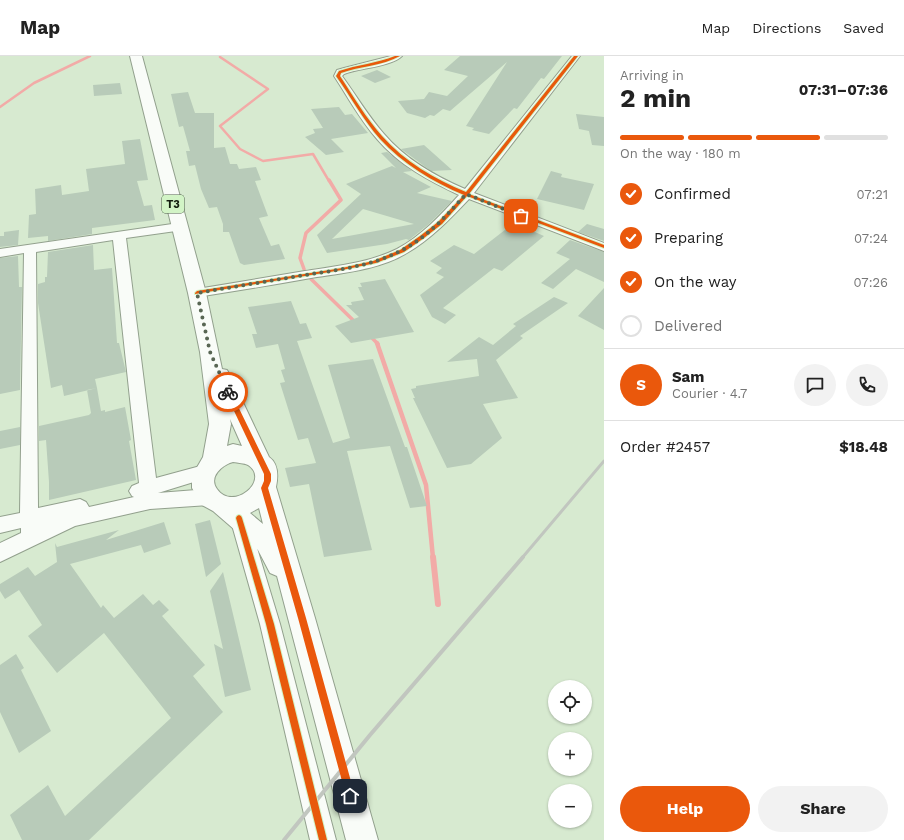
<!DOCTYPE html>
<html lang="en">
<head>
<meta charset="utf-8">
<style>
	:root { --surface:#fff; --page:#f2f2f2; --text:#222; --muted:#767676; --line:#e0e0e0; --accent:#ea580c }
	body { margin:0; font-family:"Work Sans",sans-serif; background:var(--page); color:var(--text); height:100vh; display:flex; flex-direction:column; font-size:15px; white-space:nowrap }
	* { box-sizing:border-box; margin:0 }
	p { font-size:13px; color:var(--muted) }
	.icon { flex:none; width:22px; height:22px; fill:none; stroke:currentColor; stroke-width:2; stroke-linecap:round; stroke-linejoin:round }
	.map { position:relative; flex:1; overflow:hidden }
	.side { display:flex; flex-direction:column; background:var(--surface); width:300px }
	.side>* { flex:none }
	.controls { position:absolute; left:548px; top:624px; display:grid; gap:8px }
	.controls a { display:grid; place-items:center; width:44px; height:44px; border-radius:50%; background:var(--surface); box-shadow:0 1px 3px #0004; font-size:20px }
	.pin { position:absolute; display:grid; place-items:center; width:34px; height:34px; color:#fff; margin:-17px; border-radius:8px; box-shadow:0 2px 6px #0006 }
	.courier { position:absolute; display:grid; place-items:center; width:40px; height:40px; margin:-20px; border:3px solid #ea580c; border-radius:50%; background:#fff; color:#222; box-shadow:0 1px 5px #0007 }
	.summary em { font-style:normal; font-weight:700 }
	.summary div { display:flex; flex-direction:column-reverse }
	.summary { display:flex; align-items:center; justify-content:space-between; height:68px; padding:0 16px }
	h1 { font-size:26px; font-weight:700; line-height:30px }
	.bar { display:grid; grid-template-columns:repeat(4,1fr); gap:6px 4px; align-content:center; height:48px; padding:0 16px }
	.bar i { height:5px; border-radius:3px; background:var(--line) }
	.bar .active { background:var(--accent) }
	.bar p { grid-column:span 4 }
	.line { display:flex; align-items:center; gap:10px; padding:0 16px; border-top:1px solid var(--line) }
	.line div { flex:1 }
	.round { display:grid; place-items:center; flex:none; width:42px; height:42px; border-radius:21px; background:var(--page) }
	ol { padding:0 16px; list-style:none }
	li { display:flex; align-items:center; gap:12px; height:44px }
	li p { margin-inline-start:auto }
	li .icon { padding:4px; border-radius:50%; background:var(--accent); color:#fff; stroke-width:4 }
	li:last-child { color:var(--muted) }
	li i { width:22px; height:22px; border:2px solid var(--line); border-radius:50% }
	.button { display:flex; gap:8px; margin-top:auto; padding:8px 16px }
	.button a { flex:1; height:46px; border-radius:24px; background:var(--accent); color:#fff; font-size:16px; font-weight:700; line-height:46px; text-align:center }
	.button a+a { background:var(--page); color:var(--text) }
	header { display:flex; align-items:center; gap:24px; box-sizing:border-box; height:56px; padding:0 20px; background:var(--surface); border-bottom:1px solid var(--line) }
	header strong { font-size:19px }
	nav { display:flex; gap:22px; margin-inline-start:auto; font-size:14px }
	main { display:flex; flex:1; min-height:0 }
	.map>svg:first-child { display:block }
</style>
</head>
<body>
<header>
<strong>Map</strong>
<nav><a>Map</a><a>Directions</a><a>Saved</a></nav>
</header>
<main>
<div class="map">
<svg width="604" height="784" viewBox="0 0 604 784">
	<rect width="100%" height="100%" fill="#d7ead0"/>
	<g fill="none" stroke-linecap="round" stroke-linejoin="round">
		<!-- stream-far3 -->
		<path stroke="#f2aba7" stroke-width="2.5" d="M220,1L268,33L220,70L240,93L263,105L313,98L329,125
			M0,51L34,27L90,0"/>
		<!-- stream-far2 -->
		<path stroke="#f2aba7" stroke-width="3.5" d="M304,213L300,202L306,177L341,144L329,124
			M311,223L357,268
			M370,280L378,288"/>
		<!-- stream-far1 -->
		<path stroke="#f2aba7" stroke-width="4.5" d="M377,287L426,429L433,502"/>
		<!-- stream -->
		<path stroke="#f2aba7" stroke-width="6" d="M433,501L438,548"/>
	</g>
	<!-- building -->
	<path fill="#b8cbb9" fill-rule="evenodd" d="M460,0H562L544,23L541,22L517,53L514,52L489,78L472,74L474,72L466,70L507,6L450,55L443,53L434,60L430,59L425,62L407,57L398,45L424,43L429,36L447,40L468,20L444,14Z
		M377,14L391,21L375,27L361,20Z
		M120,27L122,38L94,40L93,29Z
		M188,36L195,57H214V92L225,91L230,108H237L239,113L256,111L261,124L255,125L268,160L259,162L271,190L279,188L285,203L244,209L240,207L229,176H223V168L217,151L209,152L201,133L195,109L189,110L186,95H190L183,70L179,71L171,38Z
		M339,51L345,59L352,58L368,77L331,83L344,96L326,99L305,81L315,77L313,73L323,72L311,53Z
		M576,58L604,61V90L592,89L589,75L579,73Z
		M140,83L148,124L137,125L144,150L152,149L155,164L92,172V178L48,185V180L28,182L29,159L36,158L35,133L61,129L62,139L89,135L86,113L125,108L122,85Z
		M424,89L452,114L431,115L401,93Z
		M387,96L412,115L403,116L431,131L417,137L452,145L429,168L409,184L406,183L387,188L327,197L317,179L361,138L346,128L392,110L396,112L381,97ZM363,153L414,168L332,183Z
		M551,115L562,118L561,121L594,128L584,154L537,143Z
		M514,167L544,180L502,215L494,212L443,252L456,259L445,268L432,261L420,239L444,221L436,217L442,212L430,205L454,189L474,198Z
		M587,168L604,173V185L578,176Z
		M19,174L18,189L0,191V180H4V176Z
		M570,184L604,196V226L576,213L553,233L541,227L570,203L556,197Z
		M93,189L94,214L112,212L117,287H119L126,316L95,323L97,332L64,340L62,329L51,332L38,247V228L45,226V221H47L48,196Z
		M18,200L19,231H22L20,334L0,338V202Z
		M385,223L414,276L351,287L335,270L359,261L346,249H352L351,246L364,244L358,231H362L360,227Z
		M604,232V274L578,260Z
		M554,241L568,247L520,280L523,282L496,304L518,342L483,348L502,382L471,408L447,412L413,342H415L411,333L416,332V330L479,320L477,303L447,306L479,281L493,289L516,270L513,268Z
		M291,245L300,268L306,267L312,282L297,285L333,387L350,382L328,309L373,303L405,391H407L427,450L410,452L390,390L347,395L372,494L324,501L309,428L290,431L285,412L316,407L308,382L298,384L280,327L285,326L281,314L285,313L278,288L256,292L252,278H257L248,251Z
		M97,332L101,355L105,354V356L125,351L131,384L129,385L136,424L49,444V426L46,384L39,385V370L89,359L91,357L87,334Z
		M20,371V389L0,393V375Z
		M210,464L221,508L206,521L195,468Z
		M164,466L171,488L144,497L141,489L70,508L101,552L103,549L114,562L143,538L153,549L159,544L169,554L162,560L205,609L193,620L223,656L89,784H22L10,759L48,729L65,760L171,662L104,577L57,617L28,580L42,569L19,534L5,543L0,535V528L28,511L35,520L57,506L55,487L57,491L119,474L106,484Z
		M223,516L251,634L225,641L214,588L223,593L210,535Z
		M16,598L24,612L21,614L51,675L19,697L0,656V609Z"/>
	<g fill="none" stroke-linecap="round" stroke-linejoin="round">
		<defs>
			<path id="minor" d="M391,0H402C391,11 359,12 344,18L342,20C356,39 368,60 384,78C405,103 435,120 465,133L572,0H580L474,137L604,187V195L469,143C450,163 431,183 407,197C379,214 342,217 311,222C273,229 235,235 197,241L192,240L190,237L192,234L197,233C233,227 269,221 305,215C336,210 369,207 397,193C421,180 441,159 459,139C429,125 399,109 377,83C360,64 348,41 334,20L337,14L344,12Z
				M179,167L183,168L185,171L183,174L126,182L156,422L204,409L210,411L213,416L210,421L158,437L209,433L215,436L218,441L215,446L209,449L150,453L75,470L0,506V487L21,477V472L0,477V461L20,457L24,197L0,201V193ZM113,184L139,427L132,430L129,435L132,440L134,441L89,451L86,446L80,443L38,452L36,196Z
				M239,454L246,456L248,462L280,568L336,784H310L260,568L230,462L232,456Z"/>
			<path id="highway" d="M130,0H142L206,237L222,313L227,314L230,319L269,401C279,408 278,421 276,431L315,562L378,784H346L277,520L270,517L258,494L213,455L202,449L192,432V420L203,401L209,368L200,296L188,237ZM230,363L242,390L233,388L227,390L231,368ZM233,406C238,407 244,407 248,409C271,424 233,456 217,433C208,421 222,409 233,406ZM259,452L263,468L250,457Z"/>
		</defs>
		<!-- minor casing -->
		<use href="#minor" stroke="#92a08d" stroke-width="2"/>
		<!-- highway casing -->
		<use href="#highway" stroke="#92a08d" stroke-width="2"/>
		<!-- minor -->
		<use href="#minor" fill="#f9fcf8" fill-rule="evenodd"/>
		<!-- highway -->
		<use href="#highway" fill="#f9fcf8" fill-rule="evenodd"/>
		<!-- rail-far1 -->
		<path stroke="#c1c6bf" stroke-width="3" d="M522,502L604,405"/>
		<!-- rail -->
		<path stroke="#c1c6bf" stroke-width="4" d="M284,784L370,679L523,501"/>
		<defs>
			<path id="cycleway" d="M395,0H400C382,10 360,10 341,17L340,20C353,40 366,62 382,80C405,106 435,123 466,136L574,0H578L469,138L604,189V192L467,140L442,168L424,182L404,196L376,207L342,214L195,238V237L197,235L342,212L373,205L400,194L420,180L438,166L464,139C433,126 403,108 380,83C363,64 351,41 336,20L339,15C357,9 377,7 395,0Z
				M239,459L241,460L242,462L274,568L327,784H319L266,568L236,462L237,460Z"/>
		</defs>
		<!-- cycleway casing -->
		<use href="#cycleway" stroke="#d2f4c6" stroke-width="2"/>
		<!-- cycleway -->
		<use href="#cycleway" fill="#e8590c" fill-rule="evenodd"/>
	</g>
	<!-- route -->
	<path fill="#ea580c" d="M228,334L231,336L271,418V425L268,432L306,562L355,740L354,743L350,744L347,743L346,740L298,562L261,432L264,425V418L225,336Z"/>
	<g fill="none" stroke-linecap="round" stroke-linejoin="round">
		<!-- done -->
		<path stroke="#586653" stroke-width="4" stroke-dasharray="0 7.2" d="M228,336L210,296L197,237C233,231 269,225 305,219C337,214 373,210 402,194C428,181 447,159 466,138L521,160"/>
	</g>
	<g text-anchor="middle" stroke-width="4" stroke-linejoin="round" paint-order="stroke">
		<!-- shield labels -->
		<rect fill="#d2f4c6" stroke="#4c5f46" stroke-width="1" x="162" y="139" width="22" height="18" rx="3"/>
		<g font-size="11" font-weight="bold" fill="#131f0f">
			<text x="173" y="152">T3</text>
		</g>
	</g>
</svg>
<div class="controls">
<a><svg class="icon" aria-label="locate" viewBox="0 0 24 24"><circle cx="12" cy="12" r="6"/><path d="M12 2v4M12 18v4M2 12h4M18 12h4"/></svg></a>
<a>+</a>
<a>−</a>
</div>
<div class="pin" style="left:521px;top:160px;background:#ea580c"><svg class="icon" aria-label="bag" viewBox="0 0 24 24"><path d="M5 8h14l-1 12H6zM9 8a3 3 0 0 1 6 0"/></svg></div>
<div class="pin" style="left:350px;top:740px;background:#1f2937"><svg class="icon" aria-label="home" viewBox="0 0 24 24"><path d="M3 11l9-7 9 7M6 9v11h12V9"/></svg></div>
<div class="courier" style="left:228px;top:336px"><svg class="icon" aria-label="bike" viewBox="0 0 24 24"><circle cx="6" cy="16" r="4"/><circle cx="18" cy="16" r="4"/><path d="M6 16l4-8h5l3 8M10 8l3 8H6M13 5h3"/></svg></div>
</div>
<section class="side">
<div class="summary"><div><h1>2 min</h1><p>Arriving in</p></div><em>07:31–07:36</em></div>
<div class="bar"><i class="active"></i><i class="active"></i><i class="active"></i><i></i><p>On the way · 180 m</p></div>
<ol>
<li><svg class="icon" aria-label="check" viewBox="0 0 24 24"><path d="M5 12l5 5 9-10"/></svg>Confirmed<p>07:21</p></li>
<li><svg class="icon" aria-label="check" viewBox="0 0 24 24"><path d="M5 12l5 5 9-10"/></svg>Preparing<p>07:24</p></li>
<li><svg class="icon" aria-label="check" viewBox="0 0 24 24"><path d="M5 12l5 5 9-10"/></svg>On the way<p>07:26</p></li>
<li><i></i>Delivered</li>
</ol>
<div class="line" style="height:72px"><b class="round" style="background:var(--accent);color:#fff">S</b><div><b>Sam</b><p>Courier · 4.7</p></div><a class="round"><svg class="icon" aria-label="chat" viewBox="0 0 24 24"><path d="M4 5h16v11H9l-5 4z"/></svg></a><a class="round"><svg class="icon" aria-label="phone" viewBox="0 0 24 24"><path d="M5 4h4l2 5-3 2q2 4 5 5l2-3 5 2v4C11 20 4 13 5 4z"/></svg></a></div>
<div class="line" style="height:52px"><div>Order #2457</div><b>$18.48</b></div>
<div class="button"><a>Help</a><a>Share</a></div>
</section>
</main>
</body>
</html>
